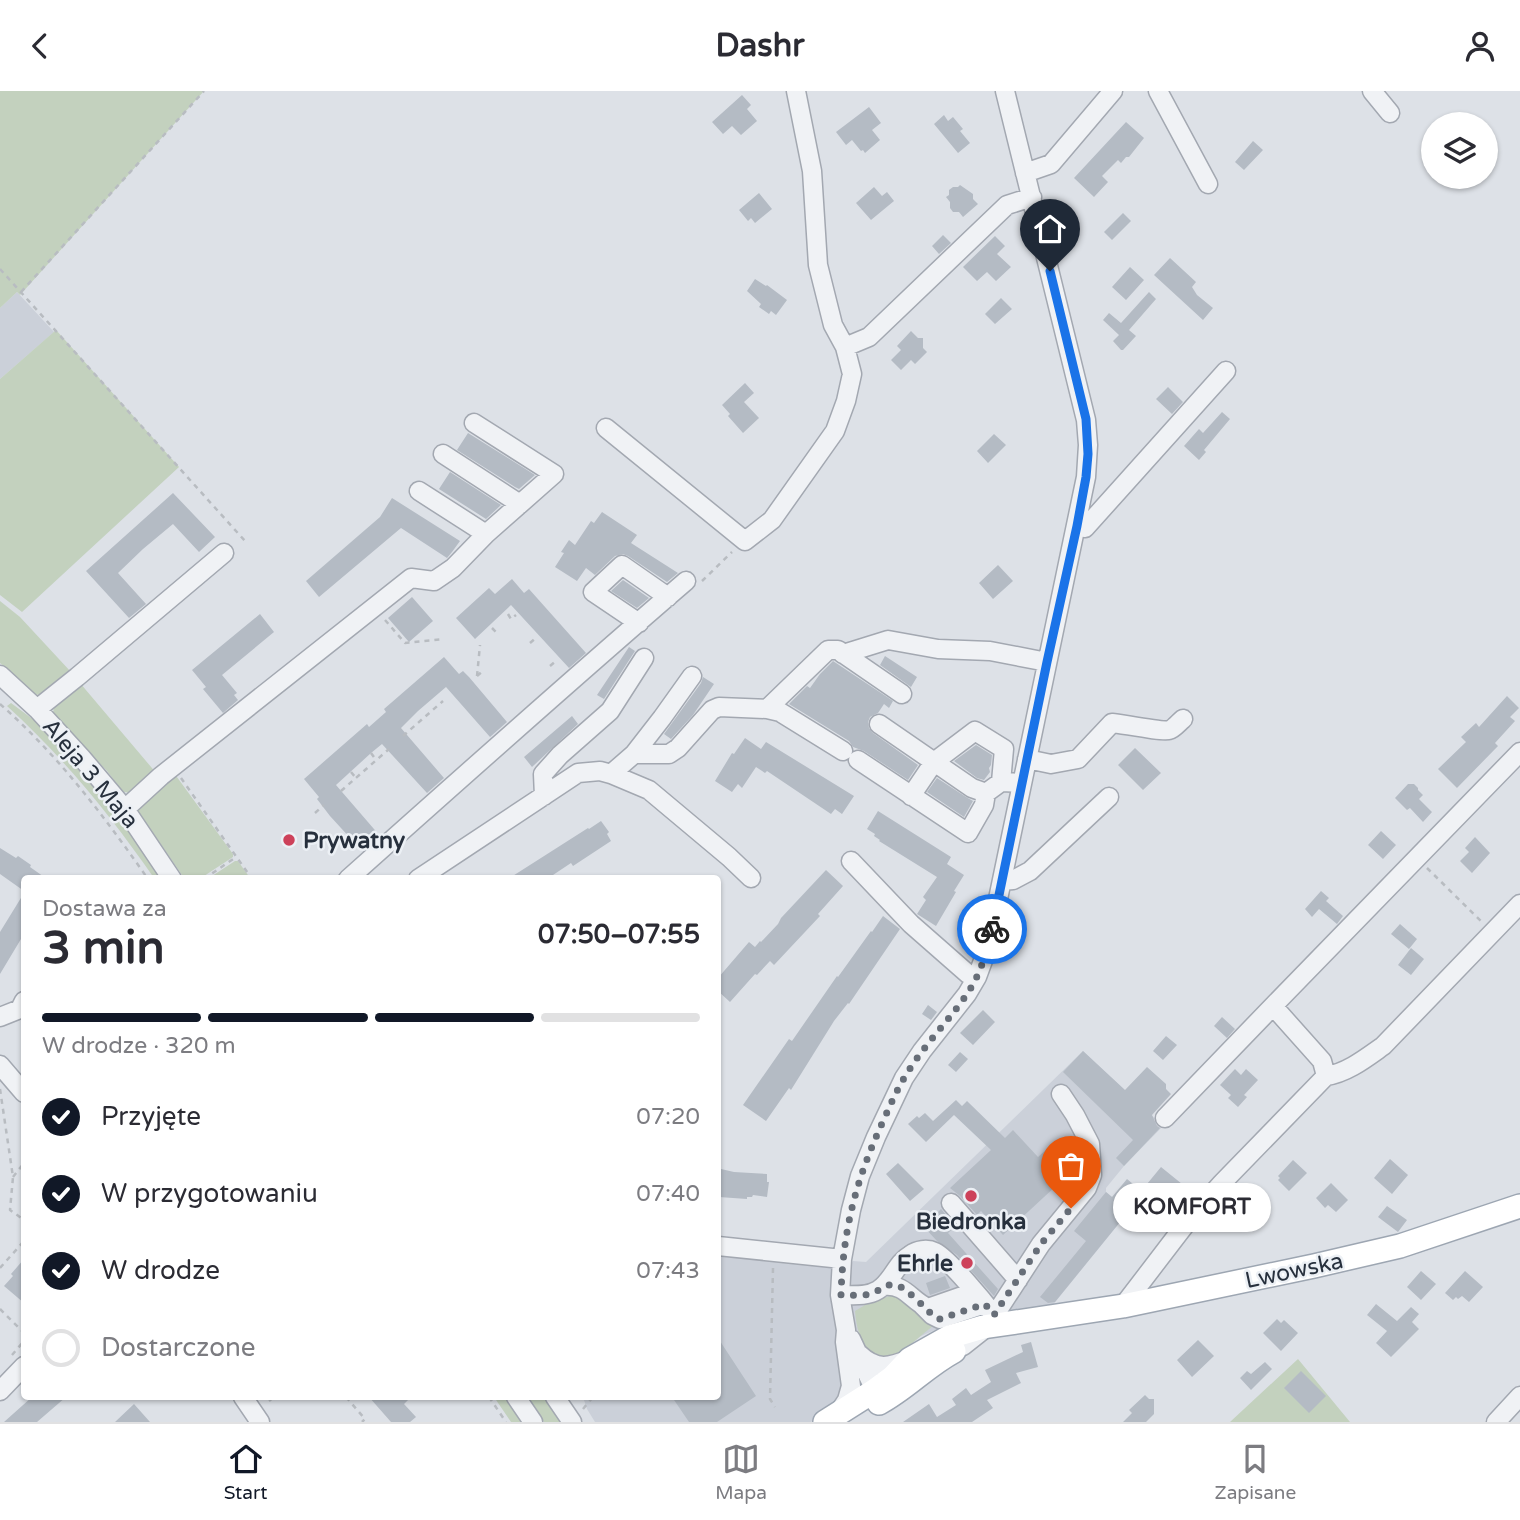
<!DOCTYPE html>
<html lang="pl">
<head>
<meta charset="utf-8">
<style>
	:root { --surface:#fff; --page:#f2f2f3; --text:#2b2b33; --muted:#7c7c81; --line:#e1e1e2; --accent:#111827 }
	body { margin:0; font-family:"Varela Round",sans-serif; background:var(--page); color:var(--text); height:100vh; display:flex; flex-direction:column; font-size:26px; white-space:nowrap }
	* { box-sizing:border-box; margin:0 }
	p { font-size:23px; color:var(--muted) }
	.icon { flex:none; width:38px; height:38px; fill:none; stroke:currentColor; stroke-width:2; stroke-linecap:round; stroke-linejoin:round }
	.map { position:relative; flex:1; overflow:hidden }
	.details { position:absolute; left:21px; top:784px; width:700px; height:525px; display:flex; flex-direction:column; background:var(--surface); border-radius:7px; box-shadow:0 2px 5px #0004 }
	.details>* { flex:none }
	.buttons { position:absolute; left:1421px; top:21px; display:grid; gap:14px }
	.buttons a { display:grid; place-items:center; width:77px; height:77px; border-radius:50%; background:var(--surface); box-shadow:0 2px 5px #0004; font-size:35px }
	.pin { position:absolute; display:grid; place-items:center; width:60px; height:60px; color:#fff; margin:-72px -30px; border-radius:50% 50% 50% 0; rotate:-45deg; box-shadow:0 0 7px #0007 }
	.pin .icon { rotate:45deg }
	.courier { position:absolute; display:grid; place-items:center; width:70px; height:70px; margin:-35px; border:5px solid #1a73e8; border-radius:50%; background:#fff; color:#222; box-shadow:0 2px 9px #0007 }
	.bubble { position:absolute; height:49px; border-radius:24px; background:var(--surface); box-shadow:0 2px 5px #0004; font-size:23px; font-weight:800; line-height:49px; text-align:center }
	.headline em { font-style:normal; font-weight:800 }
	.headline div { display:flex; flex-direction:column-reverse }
	.headline { display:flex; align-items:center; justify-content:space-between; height:119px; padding:0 21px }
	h1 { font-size:46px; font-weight:800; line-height:52px }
	.bar { display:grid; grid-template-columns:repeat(4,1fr); gap:10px 7px; align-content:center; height:84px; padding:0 21px }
	.bar i { height:9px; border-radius:5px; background:var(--line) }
	.bar .on { background:var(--accent) }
	.bar p { grid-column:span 4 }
	ol { padding:0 21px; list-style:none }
	li { display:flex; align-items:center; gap:21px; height:77px }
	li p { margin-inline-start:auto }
	li .icon { padding:7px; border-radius:50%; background:var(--accent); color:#fff; stroke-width:4 }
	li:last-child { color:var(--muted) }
	li i { width:38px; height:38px; border:4px solid var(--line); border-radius:50% }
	header { display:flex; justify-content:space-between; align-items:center; height:91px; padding:0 21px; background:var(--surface); font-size:32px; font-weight:800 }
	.tabs { display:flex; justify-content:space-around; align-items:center; height:98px; border-top:2px solid var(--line); background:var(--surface); font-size:19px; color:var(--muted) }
	.tabs a { display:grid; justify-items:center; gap:4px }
	.tabs .on { color:var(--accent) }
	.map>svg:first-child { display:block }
</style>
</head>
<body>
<header><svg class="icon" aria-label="back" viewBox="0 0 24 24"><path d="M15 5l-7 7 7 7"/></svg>Dashr<svg class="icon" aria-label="person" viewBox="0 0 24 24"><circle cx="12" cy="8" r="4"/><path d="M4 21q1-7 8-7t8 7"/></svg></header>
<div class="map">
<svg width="1520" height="1331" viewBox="0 0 1520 1331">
	<rect width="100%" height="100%" fill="#dde1e7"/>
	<!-- built -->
	<path fill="#cbd0d9" d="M17,201L54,241L0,288V217Z
		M1083,960L1163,1035L1124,1075L1106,1097V1101L1129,1120L1052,1215L1027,1222L980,1224L978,1226L935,1239L921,1245L811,1331H595L587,1318L583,1306H718V1161L849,1175L853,1170L866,1171Z"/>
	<!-- green -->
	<path fill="#c3d1be" d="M0,0H204L20,204L17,201L0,217Z
		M56,239L179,376L22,521L0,504V288Z
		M0,510L20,526L71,581L44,603L35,604L0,572Z
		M80,592L157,683L131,702L124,701L120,697L107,680L53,623L54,615Z
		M11,612L42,635L114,716L164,787H154C111,725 64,667 7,615Z
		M174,682L233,763V766L201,787H184L138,720L141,712Z
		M235,770H238L250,787H209Z
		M892,1204L901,1205L933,1235C914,1249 883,1285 864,1253C858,1243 856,1232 855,1220L865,1214Z
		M1298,1268L1350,1331H1230Z
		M494,1306H508L525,1331H511Z
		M527,1306H545L562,1331H544Z"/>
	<!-- building -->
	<path fill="#b4bbc4" d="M742,4L751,14L747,18L757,30L741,44L732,35L723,43L712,31Z
		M869,16L881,32L872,39L880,49L865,62L863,59L861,60L852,49L846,54L836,41Z
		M944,24L948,30L953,26L963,38L960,40L970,52L958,62L934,33Z
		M1126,31L1144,47L1129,66H1126L1121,72L1118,69L1102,85L1108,91L1094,106L1074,87Z
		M1253,50L1263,59L1244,79L1235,71Z
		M960,94L973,103V108L978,113L963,126L959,121H953L950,117V111L946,106L949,104V99L953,96H958Z
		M874,96L882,105L887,101L894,110L871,129L856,112Z
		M759,102L772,118L755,132L751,127L748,130L739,119Z
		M1123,122L1131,130L1112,149L1104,141Z
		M943,144L951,152L939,163L932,155Z
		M995,145L1005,155L997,163L1011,176L996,190L987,181L977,190L963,176Z
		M1170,167L1196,191L1192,196L1197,204L1213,217L1203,229L1154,184Z
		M1130,176L1144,189L1126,209L1112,196Z
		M755,188L766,195L767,194L787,209L776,224L771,220L769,223L759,216L761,213L747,200Z
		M1149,201L1156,208L1129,239L1136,245L1123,259H1121L1113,250L1119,244L1103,229L1109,222L1121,232Z
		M1001,207L1012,218L995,233L985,223Z
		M911,240L918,247H923V257L927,261L915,273L911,269L901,279L891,269L901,259L897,255Z
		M745,292L754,302L744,311L759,327L743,342L728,325L730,323L722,314Z
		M1168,296L1183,311L1172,323L1156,308Z
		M1222,321L1230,328L1204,359L1206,361L1199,369L1184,355L1199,338L1203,342Z
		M468,342L535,384L519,398L515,396L457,359Z
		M994,343L1006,354L988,372L977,360Z
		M450,381L501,414L486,428L439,398Z
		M173,402L215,446L199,461L173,433L143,458L118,482L146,513L129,527L86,480Z
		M392,407L460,450L452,461L447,467L401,437L319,506L306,490L380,426Z
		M602,421L637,444L631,452L678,482L667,491L628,465L623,463L615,465L595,484L586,477L577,490L555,476L564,462L561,461L569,449L575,454L591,430L594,432Z
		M998,474L1013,490L993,508L979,492Z
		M512,488L524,502L529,498L586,562L569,577L511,514L475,548L456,527L489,497L495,503Z
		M623,489L649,507L637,517L611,500Z
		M412,506L433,530L409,551L388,527Z
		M260,523L274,541L222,584L237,602L234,604L238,609L223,622L203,598L206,596L192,579Z
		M629,556L635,560L604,608L597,604Z
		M885,565L917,586L911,596L880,574Z
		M444,566L459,583L463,580L469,586L507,631L490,646L446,596L418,620L401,637L444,687L427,702L382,653L371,662L336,694L380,745L362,760L330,725L317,708L319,706L304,688L367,633L369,636L386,621L384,618Z
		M833,570L893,610L889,617L884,613L878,622L870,626L868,631L869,637L873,642L918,674L908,689L864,660L853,656L849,650L789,613L807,595L810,597L820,583Z
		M703,586L714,593L693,624L671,648L664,643L701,592Z
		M1507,605L1519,617L1510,626L1515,630L1495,652L1498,655L1457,697L1438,678L1466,651L1461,646L1476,632L1479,636Z
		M572,625L578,633L532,676L524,666Z
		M745,647L761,658L766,651L854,705L842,723L835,718L831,723L767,680L765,682L756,676L742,697L738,693L732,701L715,690L732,662L734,663Z
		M976,654L992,664L991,674L989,677L990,681L984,689L977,687L954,670Z
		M1135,657L1161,682L1143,699L1118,674Z
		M937,687L966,706L973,710L964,726L927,701Z
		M1408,693H1414L1418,697V699L1423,704L1419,708L1432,721L1423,731L1410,717L1407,719L1395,707Z
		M878,720L951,766L947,773L964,784L954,800L956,801L936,835L917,823L926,809L923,806L937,786L879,750L880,749L874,745L875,743L867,738Z
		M601,730L609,741L607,743L611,750L573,775L571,772L547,788H508L588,737L589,738Z
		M1381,740L1396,754L1383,768L1368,754Z
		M1475,746L1490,762L1472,782L1460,770L1469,761L1465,757Z
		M0,757L16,767L18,765L31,774L30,776L47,788H24V800L0,783Z
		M826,779L843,795L818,823L820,825L774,874L770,870L757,884L755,883L730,911L718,900V887L749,851L755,856L760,850L761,851L778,833L781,827Z
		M1321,800L1329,807L1326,810L1343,825L1337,833L1319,818L1312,826L1305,818Z
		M24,802V843L0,883V841Z
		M883,825L900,838L849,913L848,912L834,930L791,999L789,997L766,1030L743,1014L789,948L792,950L837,885L838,886L871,840L872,841Z
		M1400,833L1417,848L1409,858L1391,843Z
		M1411,857L1424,868L1411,884L1398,874Z
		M928,914L937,921L931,929L922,923Z
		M983,919L995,931L973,954L960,942Z
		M1222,926L1235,938L1227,947L1214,935Z
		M1166,945L1177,954L1163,969L1153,960Z
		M1083,960L1125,999L1147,976L1166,993V998L1171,1003L1152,1024L1157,1035L1160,1037L1124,1075L1116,1067L1133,1049L1063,981Z
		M960,961L968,968L956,981L948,974Z
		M1235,978L1241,984L1246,978L1258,989L1244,1004L1247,1006L1238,1016L1228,1007L1231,1004L1220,994Z
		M956,1009L962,1015L967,1010L1005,1047L1013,1039L1038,1066L1048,1057L1071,1081L1003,1144L981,1120L977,1124L960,1105L950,1097L991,1059L954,1024L926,1051L908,1033L917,1025L919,1027L925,1022L933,1030Z
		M1390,1068L1408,1084L1392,1103L1374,1087Z
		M1293,1069L1307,1082L1289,1100L1278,1089L1280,1087L1278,1085Z
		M898,1072L924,1098L910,1110L886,1083Z
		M1161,1076L1182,1093L1168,1110L1147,1093Z
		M721,1078L734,1081L767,1083V1091H769L767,1106L753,1104L752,1106H747V1108L719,1106L718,1105V1082L721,1083Z
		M1127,1088L1138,1097L1124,1116L1129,1120L1055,1211L1048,1212L1040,1206L1086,1150L1074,1140L1106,1101L1112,1106Z
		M1331,1092L1348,1109L1336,1121L1328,1114L1325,1117L1316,1107Z
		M1234,1099L1248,1113L1235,1126L1221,1112Z
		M1387,1115L1407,1129L1398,1141L1378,1126Z
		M941,1118L956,1135L948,1142L998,1198L994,1205L957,1164L937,1150L924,1136Z
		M24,1168V1212L4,1195L13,1185L11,1183Z
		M1421,1180L1436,1193L1421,1209L1407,1196Z
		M1465,1180L1483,1196L1469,1211L1462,1205L1458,1208L1456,1206L1453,1209L1445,1202Z
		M945,1185L950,1197L930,1204L926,1192Z
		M1376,1213L1397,1230L1411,1216L1419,1223L1412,1231L1419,1238L1391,1266L1376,1252L1387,1240L1367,1224Z
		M1277,1228L1281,1232L1284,1229L1298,1242L1281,1260L1263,1242Z
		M718,1247L756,1305L717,1331H689L672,1306H718Z
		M1198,1249L1214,1265L1192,1286L1177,1269Z
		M1031,1251L1038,1276L1016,1282L1021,1292L987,1309L993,1317L972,1331H903L929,1313L937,1326L956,1314L952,1308L966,1297L971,1304L991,1291L985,1279L1023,1261L1021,1254Z
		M1265,1271L1272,1278L1251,1299L1240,1287L1247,1280L1251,1283Z
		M1301,1280L1326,1305L1309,1322L1284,1297Z
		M1145,1304L1149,1308H1154V1323L1146,1331H1123L1132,1322L1129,1319Z
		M32,1306H66L37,1331H4Z
		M369,1306H411L404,1313L416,1326L410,1331H391Z
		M134,1313L150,1331H115Z"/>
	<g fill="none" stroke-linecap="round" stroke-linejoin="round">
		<defs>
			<path id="minor" d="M1158,0L1208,93
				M1372,0L1390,22
				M1025,82L1051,73L1113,0
				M845,256L869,246L1007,114L1032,106
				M606,337L745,450L772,429L835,340L846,310L852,283L845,256L833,234L818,174L812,80L796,0
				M443,363L520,413
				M419,400L486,443
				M1077,435L1085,437L1226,280
				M639,532L593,501L622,474L668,506
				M843,563L888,549L938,558L990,560L1047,571
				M0,584L37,618L81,666L125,718L172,788
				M37,618L77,586L224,462
				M767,618L780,621L843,660
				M879,633L972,697L986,702L1001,691L1022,692
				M634,663L662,627L692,585
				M1027,668L1051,673L1078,668L1112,632C1122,633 1163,641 1169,639C1174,638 1179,631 1183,628
				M858,669L968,742L984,714L986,702
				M611,683L634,663H669L678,657L712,619L719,616L767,618L828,559H838L902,603
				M544,705L543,683L560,664L610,620L644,567
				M911,705L934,671L975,640L1004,658L1001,691
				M125,718L161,685L411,487L434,490L453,477L486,443L554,383L474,332
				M851,770L911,833L968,883L977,886
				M348,788C460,688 572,588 686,490
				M418,788L578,682L600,680L611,683L649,699L729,766L751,787
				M1002,790L1013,789L1030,780L1109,706
				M0,926L20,918L24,910
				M0,974L24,1002
				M1326,985C1347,982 1366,967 1383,955L1520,813
				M1165,1027L1273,915
				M951,1112L1018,1189
				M718,1155L842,1168
				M884,1195C906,1193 910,1209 928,1217L974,1201
				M840,1204C852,1204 867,1206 878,1199C892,1191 896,1172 910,1164C917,1159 927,1157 935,1161C949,1168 984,1211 994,1224L1003,1229
				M922,1214L932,1224L940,1228L985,1213
				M1123,1215L1188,1130L1222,1092L1326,985L1322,970L1273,915L1520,661
				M851,1248L871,1291L878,1309
				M963,1255L987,1236L1041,1153L1087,1097L1092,1084L1090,1053L1075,1024L1061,1003
				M859,1263C877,1280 889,1276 910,1268
				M0,1300L24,1275
				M243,1306L260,1331
				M516,1306L533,1331
				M555,1306L572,1331
				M839,1321L847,1309L851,1295L845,1251L846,1239L840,1204L842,1168L851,1119L860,1085L876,1046L904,987L922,960L967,903L977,886L988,856L1086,386L1088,354L1086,329L1005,0
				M1496,1331L1520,1305"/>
			<path id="major" d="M879,1312C907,1297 926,1275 954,1260
				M825,1331L874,1300L893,1286L910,1268L949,1246L983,1236L1123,1215L1314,1175L1400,1155L1520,1115"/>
		</defs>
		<!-- minor casing -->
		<use href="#minor" stroke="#a3a8b1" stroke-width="21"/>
		<!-- major casing -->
		<use href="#major" stroke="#9da6b2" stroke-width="26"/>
		<!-- path -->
		<path stroke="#b8bcc1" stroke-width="2.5" stroke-dasharray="5 5" stroke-linecap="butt" d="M0,178L245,450
			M21,201L204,0
			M702,490L732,461
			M508,523L511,528L516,524
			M385,529L405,552L444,548
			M492,537L496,541
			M530,552L537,546
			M550,575L556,570
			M477,585L480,554
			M477,585L484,579
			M0,613C58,664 104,725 148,788
			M403,645L443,610
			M371,662L376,669
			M351,681L356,687
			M181,687L252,788
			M341,700L389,658
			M315,722L324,714
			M1427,777L1482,831
			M204,788L236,766
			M0,998L13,1086L10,1119L24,1129
			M13,1086L24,1072
			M0,1177L24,1150
			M773,1177L770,1308L775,1316
			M0,1218L24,1242
			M12,1264L24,1250
			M346,1306L365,1328L362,1331
			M489,1306L506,1331
			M269,1310L274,1306
			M583,1318L593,1306"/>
		<!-- minor -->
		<use href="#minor" stroke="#f0f2f5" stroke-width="18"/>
		<!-- major -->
		<use href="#major" stroke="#fff" stroke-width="23"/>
	</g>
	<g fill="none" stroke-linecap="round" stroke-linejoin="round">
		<!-- done -->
		<path stroke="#676e78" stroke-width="7" stroke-dasharray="0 12.6" d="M992,838C987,861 980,884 967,903C950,928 928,950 911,976C900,992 892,1010 884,1028C856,1089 843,1137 841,1204C851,1204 865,1206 875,1201C882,1198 887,1192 896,1194C909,1198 925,1218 936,1227L940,1228L985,1213L994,1224L1041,1153L1071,1117"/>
		<!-- route -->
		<path stroke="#1a73e8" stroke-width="9" d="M992,838L1047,571L1077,435L1086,386L1088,363L1086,328L1050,180"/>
	</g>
	<!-- markers -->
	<g fill="#cd415a" stroke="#ecf0f5" stroke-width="2.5">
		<circle cx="289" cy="749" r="7"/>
		<circle cx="971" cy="1105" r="7"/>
		<circle cx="967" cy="1172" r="7"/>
	</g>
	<g text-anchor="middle" stroke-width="5" stroke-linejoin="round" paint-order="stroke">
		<!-- street labels -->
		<g font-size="23" fill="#27303d" stroke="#ecf0f5">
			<text transform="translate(91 682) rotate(50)" y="8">Aleja 3 Maja</text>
			<text transform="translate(1294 1179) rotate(-12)" y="8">Lwowska</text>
		</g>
		<!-- poi labels -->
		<g font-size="23" font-weight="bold" fill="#27303d" stroke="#ecf0f5" text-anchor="start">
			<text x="303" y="757">Prywatny</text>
			<text x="971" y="1138" text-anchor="middle">Biedronka</text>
			<text x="953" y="1180" text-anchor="end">Ehrle</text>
		</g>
	</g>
</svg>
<div class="buttons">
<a><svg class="icon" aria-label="layers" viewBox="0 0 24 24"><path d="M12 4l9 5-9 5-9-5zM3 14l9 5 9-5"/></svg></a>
</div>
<div class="pin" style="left:1071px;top:1117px;background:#ea580c"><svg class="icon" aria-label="bag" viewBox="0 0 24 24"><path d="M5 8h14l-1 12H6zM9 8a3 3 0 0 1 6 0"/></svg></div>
<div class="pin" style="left:1050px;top:180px;background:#1f2937"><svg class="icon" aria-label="home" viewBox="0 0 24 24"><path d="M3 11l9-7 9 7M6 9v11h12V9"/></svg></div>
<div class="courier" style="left:992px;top:838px"><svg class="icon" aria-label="bike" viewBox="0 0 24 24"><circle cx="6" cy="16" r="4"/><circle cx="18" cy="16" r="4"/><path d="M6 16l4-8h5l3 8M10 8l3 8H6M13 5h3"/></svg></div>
<div class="bubble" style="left:1113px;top:1092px;width:158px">KOMFORT</div>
<section class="details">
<div class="headline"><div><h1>3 min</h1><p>Dostawa za</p></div><em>07:50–07:55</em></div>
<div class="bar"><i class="on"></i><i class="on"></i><i class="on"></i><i></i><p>W drodze · 320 m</p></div>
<ol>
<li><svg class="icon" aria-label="check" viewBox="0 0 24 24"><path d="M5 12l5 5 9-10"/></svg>Przyjęte<p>07:20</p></li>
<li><svg class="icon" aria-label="check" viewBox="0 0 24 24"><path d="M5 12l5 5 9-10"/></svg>W przygotowaniu<p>07:40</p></li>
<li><svg class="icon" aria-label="check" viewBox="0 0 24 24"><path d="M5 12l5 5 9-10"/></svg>W drodze<p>07:43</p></li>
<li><i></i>Dostarczone</li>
</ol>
</section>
</div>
<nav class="tabs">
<a class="on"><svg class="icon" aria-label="home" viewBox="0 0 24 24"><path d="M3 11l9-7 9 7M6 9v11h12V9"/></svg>Start</a>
<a><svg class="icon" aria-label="map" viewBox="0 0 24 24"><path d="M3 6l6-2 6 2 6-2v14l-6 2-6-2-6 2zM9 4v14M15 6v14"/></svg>Mapa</a>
<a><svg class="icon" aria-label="saved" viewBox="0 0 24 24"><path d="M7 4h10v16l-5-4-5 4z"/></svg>Zapisane</a>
</nav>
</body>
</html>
